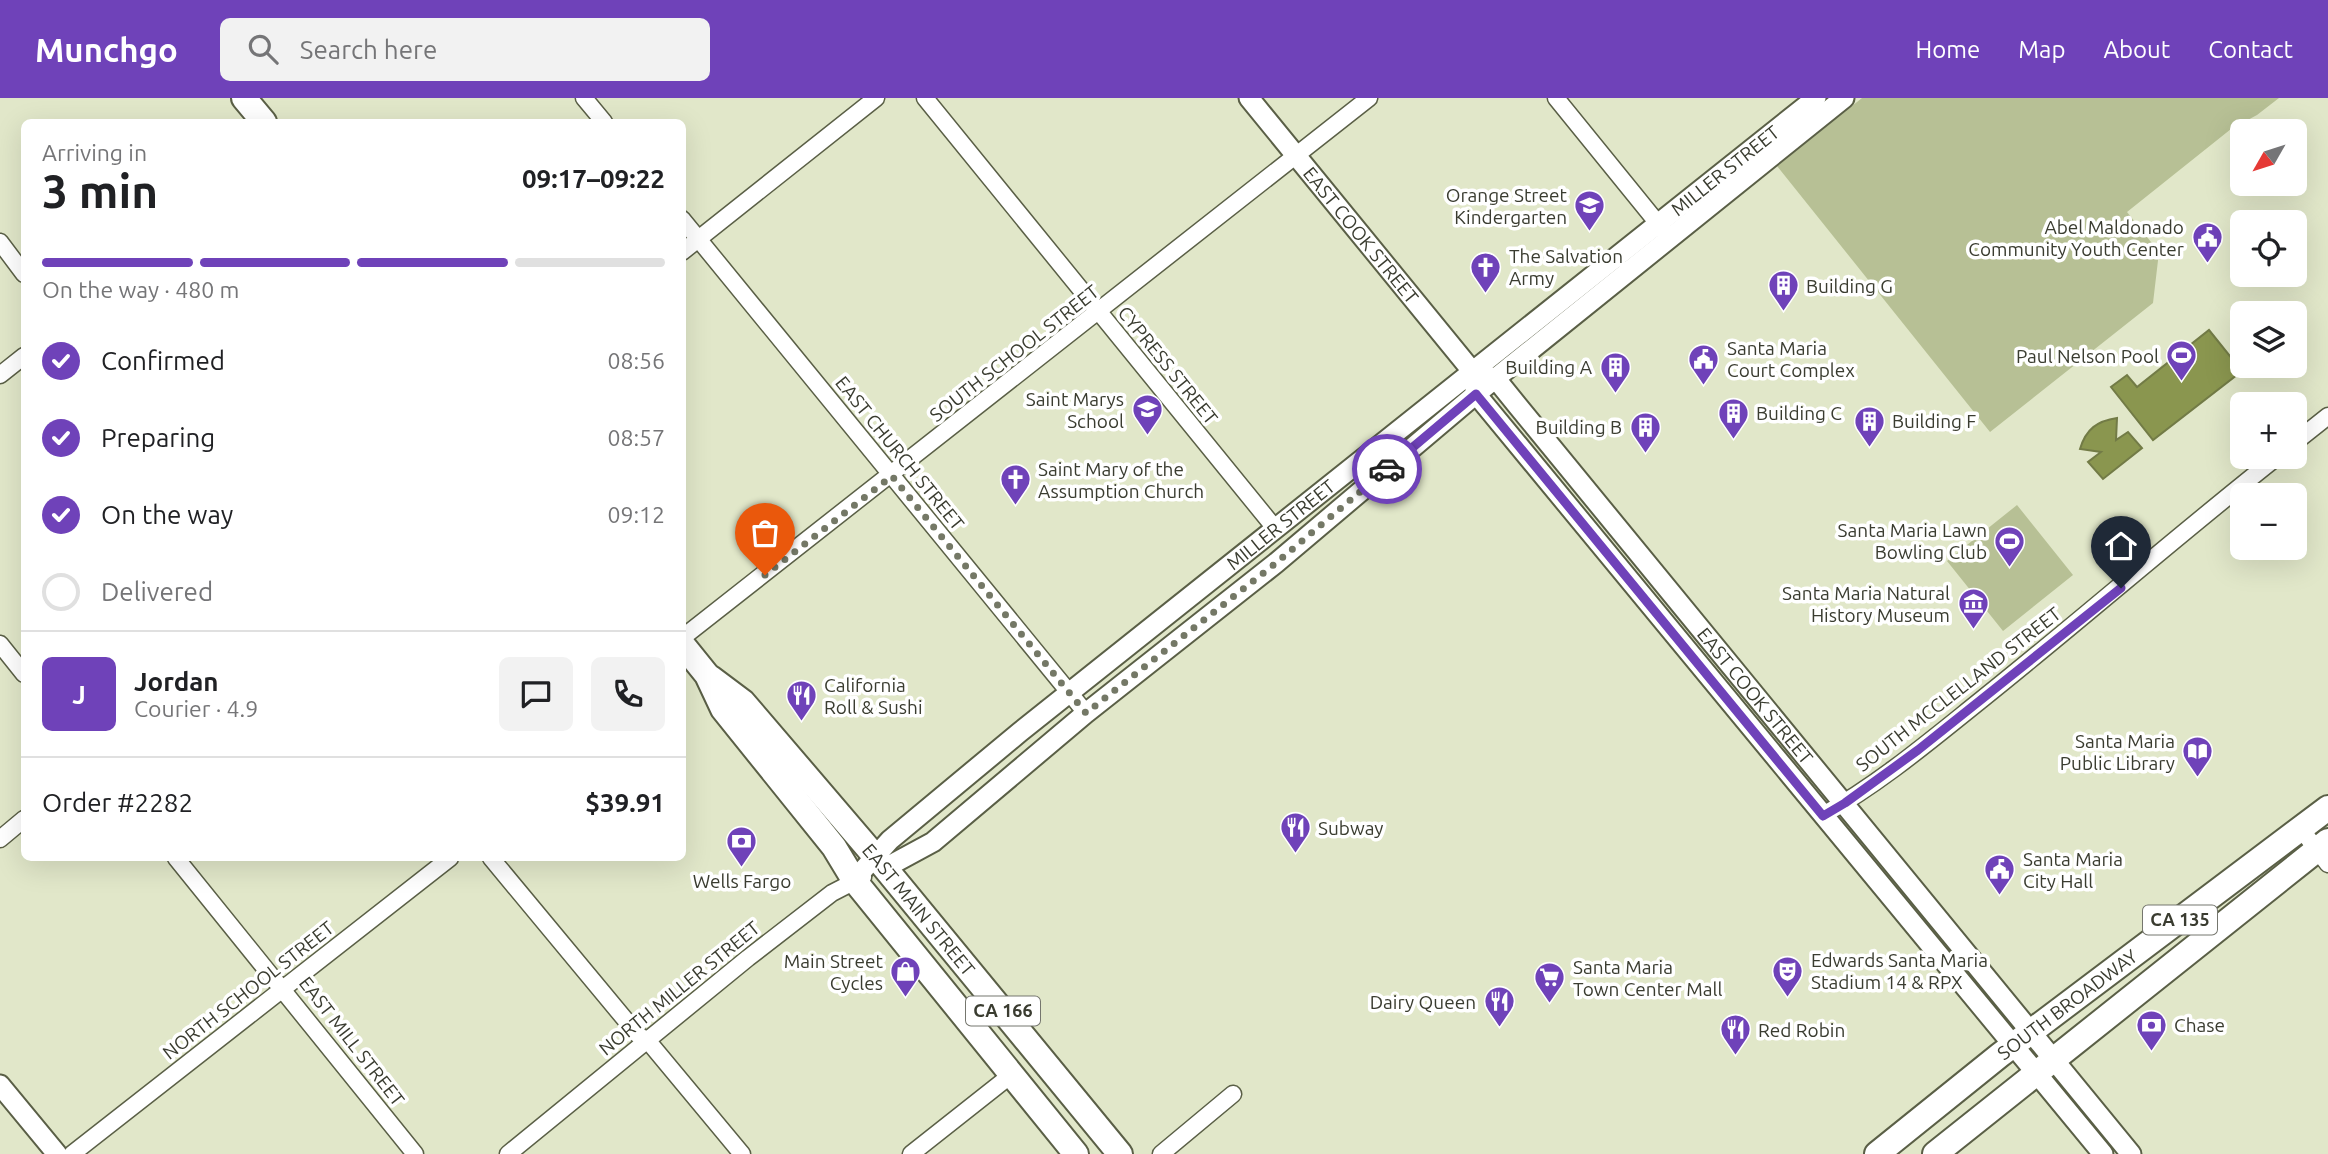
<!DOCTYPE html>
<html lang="en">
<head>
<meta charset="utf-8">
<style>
	:root { --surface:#fff; --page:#f2f2f2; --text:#202124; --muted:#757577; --line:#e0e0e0; --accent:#6f42b9 }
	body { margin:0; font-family:Ubuntu,sans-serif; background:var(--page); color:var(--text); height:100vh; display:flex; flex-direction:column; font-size:26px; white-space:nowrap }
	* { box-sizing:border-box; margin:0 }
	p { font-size:23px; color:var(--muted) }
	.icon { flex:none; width:38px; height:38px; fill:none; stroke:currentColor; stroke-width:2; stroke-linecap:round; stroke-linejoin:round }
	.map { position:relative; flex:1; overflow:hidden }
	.side { position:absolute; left:21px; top:21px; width:665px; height:742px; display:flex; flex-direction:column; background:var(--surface); border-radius:10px; box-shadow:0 7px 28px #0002 }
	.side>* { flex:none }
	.needle { width:46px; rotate:231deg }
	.controls { position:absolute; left:2230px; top:21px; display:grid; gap:14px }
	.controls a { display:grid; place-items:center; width:77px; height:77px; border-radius:10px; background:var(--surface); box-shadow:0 7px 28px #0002; font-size:35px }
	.pin { position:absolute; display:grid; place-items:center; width:60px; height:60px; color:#fff; margin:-72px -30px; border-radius:50% 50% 50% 0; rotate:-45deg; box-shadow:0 0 7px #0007 }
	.pin .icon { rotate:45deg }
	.courier { position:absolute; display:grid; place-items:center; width:70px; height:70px; margin:-35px; border:5px solid #6f42b9; border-radius:50%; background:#fff; color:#222; box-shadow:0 2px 9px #0007 }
	.summary em { font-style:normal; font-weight:700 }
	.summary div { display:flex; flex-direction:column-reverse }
	.summary { display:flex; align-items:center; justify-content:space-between; height:119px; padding:0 21px }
	h1 { font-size:46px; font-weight:700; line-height:52px }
	.bar { display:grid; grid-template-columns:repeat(4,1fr); gap:10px 7px; align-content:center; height:84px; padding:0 21px }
	.bar i { height:9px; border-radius:5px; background:var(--line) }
	.bar .active { background:var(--accent) }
	.bar p { grid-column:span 4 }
	.line { display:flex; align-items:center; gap:18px; padding:0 21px; border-top:2px solid var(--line) }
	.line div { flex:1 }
	.round { display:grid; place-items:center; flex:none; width:74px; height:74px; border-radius:10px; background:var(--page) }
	ol { padding:0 21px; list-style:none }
	li { display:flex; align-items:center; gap:21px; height:77px }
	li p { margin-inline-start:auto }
	li .icon { padding:7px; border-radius:50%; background:var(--accent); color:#fff; stroke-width:4 }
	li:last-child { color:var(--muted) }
	li i { width:38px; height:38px; border:4px solid var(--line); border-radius:50% }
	header { display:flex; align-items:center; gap:42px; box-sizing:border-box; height:98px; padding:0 35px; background:var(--accent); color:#fff }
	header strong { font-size:33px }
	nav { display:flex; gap:38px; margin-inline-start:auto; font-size:24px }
	.search { width:490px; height:63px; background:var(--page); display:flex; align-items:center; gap:18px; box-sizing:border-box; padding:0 24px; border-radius:10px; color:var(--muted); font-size:26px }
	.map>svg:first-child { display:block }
</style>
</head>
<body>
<header>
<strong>Munchgo</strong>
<div class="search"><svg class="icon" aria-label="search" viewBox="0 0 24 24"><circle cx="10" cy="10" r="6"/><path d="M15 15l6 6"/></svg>Search here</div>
<nav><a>Home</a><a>Map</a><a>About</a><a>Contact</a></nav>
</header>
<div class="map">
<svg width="2328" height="1056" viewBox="0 0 2328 1056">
	<rect width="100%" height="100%" fill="#e1e7c9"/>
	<!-- green -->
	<path fill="#b7c095" d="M1862,0H2279L2257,17L2231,31L2127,114L2159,154L2153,205L1990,334L1777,68Z
		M2017,407L2073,477L2003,533L1947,463Z"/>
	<!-- water -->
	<path fill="#8a964f" stroke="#727b46" stroke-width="2" d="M2209,232L2242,273L2153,342L2111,289L2127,277L2137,289Z
		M2117,320L2116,342L2128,334L2142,350L2103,381L2088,364L2101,354L2080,351C2086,331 2097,323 2117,320Z"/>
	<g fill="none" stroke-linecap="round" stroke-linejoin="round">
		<defs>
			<path id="minor" d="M584,0L604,24
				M925,0L1274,429
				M1556,0L1664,133
				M682,121L1086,615
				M0,144L24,176
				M682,154L876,0
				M0,277L24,258
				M2294,345L2328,318
				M682,540L1369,0
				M0,546L24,576
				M1823,717C1879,686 1931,642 1981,602C2081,522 2177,438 2277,359
				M2301,731L2328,766
				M0,741L24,721
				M176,760L415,1056
				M491,760L638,937L648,943L742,1056
				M72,1056L450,760
				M508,1056L748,860L832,795L863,779
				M911,1056L1011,977
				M1161,1056L1233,996"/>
			<g id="tertiary">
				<path id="s1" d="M1249,0L1472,273L1476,296L2103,1056"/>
				<path id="s2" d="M1486,277L1496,281L1517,307L2131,1056"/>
				<path d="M885,770L933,744L1086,615L1276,465L1476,296L1844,0"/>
				<path id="s3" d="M854,782L890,742L1020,634L1816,0"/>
				<path d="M0,987L57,1056"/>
			</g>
			<g id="primary">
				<path d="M244,0L264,24"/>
				<path d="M682,546L707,577L723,611L834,749L854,782L1076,1056"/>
				<path id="s4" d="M711,580L743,604L885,770L1120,1056"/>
				<path id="s5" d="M1877,1056L2000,957L2328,710"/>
				<path d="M1935,1056L2328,743"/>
			</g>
		</defs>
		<!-- minor casing -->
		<use href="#minor" stroke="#5a5f46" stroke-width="19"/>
		<!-- tertiary casing -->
		<use href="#tertiary" stroke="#5a5f46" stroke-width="23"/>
		<!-- primary casing -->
		<use href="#primary" stroke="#5a5f46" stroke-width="28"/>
		<!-- minor -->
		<use href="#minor" stroke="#fff" stroke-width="16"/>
		<!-- tertiary -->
		<use href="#tertiary" stroke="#fff" stroke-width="19"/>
		<!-- primary -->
		<use href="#primary" stroke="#fff" stroke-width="24"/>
	</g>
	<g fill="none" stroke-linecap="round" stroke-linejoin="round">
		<!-- done -->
		<path stroke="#747866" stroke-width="7" stroke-dasharray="0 12.6" d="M765,477L892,378L1086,615L1276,465L1387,371"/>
		<!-- route -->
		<path stroke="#6f42b9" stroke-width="9" d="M1387,371L1476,296L1823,718L1845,705L1918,652L2121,490"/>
	</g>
	<!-- icons -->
	<defs>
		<symbol id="school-pin" viewBox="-11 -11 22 30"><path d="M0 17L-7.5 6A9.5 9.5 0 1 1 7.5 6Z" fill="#6f42b9" stroke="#fff"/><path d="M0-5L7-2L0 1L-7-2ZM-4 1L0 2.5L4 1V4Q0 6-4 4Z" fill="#fff"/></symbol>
		<symbol id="civic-pin" viewBox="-11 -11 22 30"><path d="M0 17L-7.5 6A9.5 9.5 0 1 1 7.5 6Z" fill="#6f42b9" stroke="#fff"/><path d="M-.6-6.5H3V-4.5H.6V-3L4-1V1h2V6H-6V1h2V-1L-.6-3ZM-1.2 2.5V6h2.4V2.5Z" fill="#fff"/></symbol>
		<symbol id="church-pin" viewBox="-11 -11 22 30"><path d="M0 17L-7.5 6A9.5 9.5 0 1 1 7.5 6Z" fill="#6f42b9" stroke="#fff"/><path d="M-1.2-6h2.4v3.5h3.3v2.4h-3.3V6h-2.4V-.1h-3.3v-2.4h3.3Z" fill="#fff"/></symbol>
		<symbol id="building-pin" viewBox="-11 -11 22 30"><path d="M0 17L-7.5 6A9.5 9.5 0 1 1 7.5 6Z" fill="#6f42b9" stroke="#fff"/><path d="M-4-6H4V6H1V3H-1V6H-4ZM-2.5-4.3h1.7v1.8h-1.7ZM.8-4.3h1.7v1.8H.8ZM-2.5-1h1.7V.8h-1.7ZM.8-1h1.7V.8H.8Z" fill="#fff"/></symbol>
		<symbol id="stadium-pin" viewBox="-11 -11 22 30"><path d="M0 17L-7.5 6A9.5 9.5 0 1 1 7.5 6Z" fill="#6f42b9" stroke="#fff"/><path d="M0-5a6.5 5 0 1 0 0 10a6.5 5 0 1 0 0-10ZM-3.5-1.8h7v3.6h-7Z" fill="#fff"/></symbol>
		<symbol id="museum-pin" viewBox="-11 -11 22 30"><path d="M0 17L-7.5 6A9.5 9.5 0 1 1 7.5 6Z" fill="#6f42b9" stroke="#fff"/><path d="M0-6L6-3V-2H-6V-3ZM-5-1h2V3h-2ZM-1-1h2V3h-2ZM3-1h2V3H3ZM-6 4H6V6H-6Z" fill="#fff"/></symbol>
		<symbol id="restaurant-pin" viewBox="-11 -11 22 30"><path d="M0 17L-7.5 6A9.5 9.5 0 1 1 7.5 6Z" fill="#6f42b9" stroke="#fff"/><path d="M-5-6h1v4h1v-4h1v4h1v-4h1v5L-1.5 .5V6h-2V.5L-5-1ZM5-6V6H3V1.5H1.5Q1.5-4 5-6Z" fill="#fff"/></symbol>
		<symbol id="library-pin" viewBox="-11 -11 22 30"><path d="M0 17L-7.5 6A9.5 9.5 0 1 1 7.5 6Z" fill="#6f42b9" stroke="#fff"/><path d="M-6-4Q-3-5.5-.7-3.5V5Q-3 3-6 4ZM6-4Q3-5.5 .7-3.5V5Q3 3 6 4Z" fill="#fff"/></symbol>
		<symbol id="bank-pin" viewBox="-11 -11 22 30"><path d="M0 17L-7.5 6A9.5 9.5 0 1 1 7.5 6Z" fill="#6f42b9" stroke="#fff"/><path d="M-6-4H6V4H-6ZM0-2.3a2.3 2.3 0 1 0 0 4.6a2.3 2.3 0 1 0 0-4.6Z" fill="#fff"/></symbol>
		<symbol id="theatre-pin" viewBox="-11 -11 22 30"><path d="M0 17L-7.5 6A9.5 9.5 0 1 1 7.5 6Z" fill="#6f42b9" stroke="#fff"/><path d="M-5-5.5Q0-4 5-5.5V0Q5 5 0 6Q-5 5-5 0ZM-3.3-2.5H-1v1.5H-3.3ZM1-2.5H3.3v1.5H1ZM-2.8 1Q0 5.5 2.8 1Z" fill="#fff"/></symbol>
		<symbol id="shop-pin" viewBox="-11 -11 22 30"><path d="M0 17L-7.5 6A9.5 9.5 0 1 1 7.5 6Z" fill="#6f42b9" stroke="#fff"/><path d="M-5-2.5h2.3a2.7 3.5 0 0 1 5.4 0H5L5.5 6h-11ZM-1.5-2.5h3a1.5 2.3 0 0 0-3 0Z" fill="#fff"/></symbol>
		<symbol id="supermarket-pin" viewBox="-11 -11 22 30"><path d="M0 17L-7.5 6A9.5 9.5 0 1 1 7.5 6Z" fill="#6f42b9" stroke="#fff"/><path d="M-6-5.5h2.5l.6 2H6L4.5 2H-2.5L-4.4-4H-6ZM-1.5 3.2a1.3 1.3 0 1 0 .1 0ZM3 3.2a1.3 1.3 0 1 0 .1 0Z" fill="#fff"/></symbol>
	</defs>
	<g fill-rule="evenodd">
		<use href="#school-pin" x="1572" y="90" width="35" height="47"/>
		<use href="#civic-pin" x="2190" y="122" width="35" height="47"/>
		<use href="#church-pin" x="1468" y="152" width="35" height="47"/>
		<use href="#building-pin" x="1766" y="170" width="35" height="47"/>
		<use href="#stadium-pin" x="2164" y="240" width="35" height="47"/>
		<use href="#civic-pin" x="1686" y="244" width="35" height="47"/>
		<use href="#building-pin" x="1598" y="252" width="35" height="47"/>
		<use href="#school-pin" x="1130" y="294" width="35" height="47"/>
		<use href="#building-pin" x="1716" y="298" width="35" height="47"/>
		<use href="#building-pin" x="1852" y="306" width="35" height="47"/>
		<use href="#building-pin" x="1628" y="312" width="35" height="47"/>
		<use href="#church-pin" x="998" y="364" width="35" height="47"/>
		<use href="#stadium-pin" x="1992" y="426" width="35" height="47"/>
		<use href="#museum-pin" x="1956" y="488" width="35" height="47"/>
		<use href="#restaurant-pin" x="784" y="580" width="35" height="47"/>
		<use href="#library-pin" x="2180" y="636" width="35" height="47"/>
		<use href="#restaurant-pin" x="1278" y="712" width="35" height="47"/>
		<use href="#bank-pin" x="724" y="726" width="35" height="47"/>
		<use href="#civic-pin" x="1982" y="754" width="35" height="47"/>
		<use href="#theatre-pin" x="1770" y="856" width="35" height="47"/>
		<use href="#shop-pin" x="888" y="856" width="35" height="47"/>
		<use href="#supermarket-pin" x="1532" y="862" width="35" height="47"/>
		<use href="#restaurant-pin" x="1482" y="886" width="35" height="47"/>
		<use href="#bank-pin" x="2134" y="910" width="35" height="47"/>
		<use href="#restaurant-pin" x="1718" y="914" width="35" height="47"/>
	</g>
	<g text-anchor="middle" stroke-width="7" stroke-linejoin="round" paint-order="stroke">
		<!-- shield labels -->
		<g fill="#fff" stroke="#75766e" stroke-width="2">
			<rect x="2143" y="807.5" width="74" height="29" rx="5"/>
			<rect x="966" y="898.5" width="74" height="29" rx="5"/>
		</g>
		<g font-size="18" font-weight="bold" fill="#3a3c30">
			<text x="2180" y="828">CA 135</text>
			<text x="1003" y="919">CA 166</text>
		</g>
		<!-- street labels -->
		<g font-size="19" fill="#3a3c30" stroke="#fff">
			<text dy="7" stroke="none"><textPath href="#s3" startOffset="1124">MILLER STREET</textPath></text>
			<text dy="7" stroke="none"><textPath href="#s1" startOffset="177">EAST COOK STREET</textPath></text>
			<text transform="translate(1014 255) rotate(-38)" y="7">SOUTH SCHOOL STREET</text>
			<text transform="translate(1168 267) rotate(51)" y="7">CYPRESS STREET</text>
			<text transform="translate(900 355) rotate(51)" y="7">EAST CHURCH STREET</text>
			<text dy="7" stroke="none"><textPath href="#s3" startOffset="556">MILLER STREET</textPath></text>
			<text transform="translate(1958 591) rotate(-38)" y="7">SOUTH MCCLELLAND STREET</text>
			<text dy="7" stroke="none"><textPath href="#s2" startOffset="420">EAST COOK STREET</textPath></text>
			<text dy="7" stroke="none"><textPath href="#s4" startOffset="312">EAST MAIN STREET</textPath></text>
			<text transform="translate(679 890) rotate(-39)" y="7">NORTH MILLER STREET</text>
			<text transform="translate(248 892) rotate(-38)" y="7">NORTH SCHOOL STREET</text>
			<text dy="7" stroke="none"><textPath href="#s5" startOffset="242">SOUTH BROADWAY</textPath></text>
			<text transform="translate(352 943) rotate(52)" y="7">EAST MILL STREET</text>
		</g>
		<!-- poi labels -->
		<g font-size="19" fill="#3a3c30" stroke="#fff" text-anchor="start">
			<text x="1567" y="104" text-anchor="end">Orange Street<tspan x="1567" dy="22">Kindergarten</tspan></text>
			<text x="2184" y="136" text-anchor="end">Abel Maldonado<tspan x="2184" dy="22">Community Youth Center</tspan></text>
			<text x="1509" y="165">The Salvation<tspan x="1509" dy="22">Army</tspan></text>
			<text x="1806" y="195">Building G</text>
			<text x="1727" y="257">Santa Maria<tspan x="1727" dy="22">Court Complex</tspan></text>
			<text x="2159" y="265" text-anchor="end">Paul Nelson Pool</text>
			<text x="1592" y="276" text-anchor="end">Building A</text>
			<text x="1124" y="308" text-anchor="end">Saint Marys<tspan x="1124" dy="22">School</tspan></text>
			<text x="1756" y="322">Building C</text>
			<text x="1892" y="330">Building F</text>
			<text x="1622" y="336" text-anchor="end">Building B</text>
			<text x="1038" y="378">Saint Mary of the<tspan x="1038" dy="22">Assumption Church</tspan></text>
			<text x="1987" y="439" text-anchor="end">Santa Maria Lawn<tspan x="1987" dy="22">Bowling Club</tspan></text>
			<text x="1950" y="502" text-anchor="end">Santa Maria Natural<tspan x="1950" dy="22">History Museum</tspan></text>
			<text x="824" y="594">California<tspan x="824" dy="22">Roll &amp; Sushi</tspan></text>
			<text x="2175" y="650" text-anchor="end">Santa Maria<tspan x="2175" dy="22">Public Library</tspan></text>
			<text x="1318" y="737">Subway</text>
			<text x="2023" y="768">Santa Maria<tspan x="2023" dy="22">City Hall</tspan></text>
			<text x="742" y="790" text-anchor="middle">Wells Fargo</text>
			<text x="1811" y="869">Edwards Santa Maria<tspan x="1811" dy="22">Stadium 14 &amp; RPX</tspan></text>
			<text x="883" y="870" text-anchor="end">Main Street<tspan x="883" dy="22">Cycles</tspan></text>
			<text x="1573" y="876">Santa Maria<tspan x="1573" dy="22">Town Center Mall</tspan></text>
			<text x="1476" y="911" text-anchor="end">Dairy Queen</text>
			<text x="2174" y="934">Chase</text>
			<text x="1758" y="939">Red Robin</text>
		</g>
	</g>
</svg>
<div class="controls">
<a><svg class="needle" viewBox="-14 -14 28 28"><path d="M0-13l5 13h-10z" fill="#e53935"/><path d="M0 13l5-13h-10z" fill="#757577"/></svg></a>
<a><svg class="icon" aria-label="locate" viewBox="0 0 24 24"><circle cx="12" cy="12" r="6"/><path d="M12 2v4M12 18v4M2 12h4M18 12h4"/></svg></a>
<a><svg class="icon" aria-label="layers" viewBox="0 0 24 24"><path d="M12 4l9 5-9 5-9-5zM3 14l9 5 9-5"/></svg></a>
<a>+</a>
<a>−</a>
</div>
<div class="pin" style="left:765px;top:477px;background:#ea580c"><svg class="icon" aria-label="bag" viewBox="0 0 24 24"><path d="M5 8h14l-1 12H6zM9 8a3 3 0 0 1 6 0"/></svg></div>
<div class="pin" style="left:2121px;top:490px;background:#1f2937"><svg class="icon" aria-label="home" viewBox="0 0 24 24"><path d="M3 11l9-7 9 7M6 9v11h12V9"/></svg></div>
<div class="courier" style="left:1387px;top:371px"><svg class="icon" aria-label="car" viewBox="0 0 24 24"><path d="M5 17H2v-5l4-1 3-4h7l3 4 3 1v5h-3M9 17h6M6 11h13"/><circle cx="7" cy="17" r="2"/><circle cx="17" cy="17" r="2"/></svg></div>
<section class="side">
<div class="summary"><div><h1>3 min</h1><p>Arriving in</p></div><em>09:17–09:22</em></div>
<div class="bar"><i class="active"></i><i class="active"></i><i class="active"></i><i></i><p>On the way · 480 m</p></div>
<ol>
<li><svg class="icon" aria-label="check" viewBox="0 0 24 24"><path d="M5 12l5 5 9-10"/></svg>Confirmed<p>08:56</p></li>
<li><svg class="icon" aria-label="check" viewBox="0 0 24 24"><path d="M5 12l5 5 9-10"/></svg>Preparing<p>08:57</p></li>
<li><svg class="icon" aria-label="check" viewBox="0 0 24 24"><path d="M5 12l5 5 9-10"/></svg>On the way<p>09:12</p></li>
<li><i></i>Delivered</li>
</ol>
<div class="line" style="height:126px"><b class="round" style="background:var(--accent);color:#fff">J</b><div><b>Jordan</b><p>Courier · 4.9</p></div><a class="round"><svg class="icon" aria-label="chat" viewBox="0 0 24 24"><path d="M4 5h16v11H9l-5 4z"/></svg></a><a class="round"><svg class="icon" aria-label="phone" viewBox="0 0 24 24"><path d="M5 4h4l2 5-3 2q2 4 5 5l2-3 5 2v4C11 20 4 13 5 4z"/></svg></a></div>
<div class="line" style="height:91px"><div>Order #2282</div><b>$39.91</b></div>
</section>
</div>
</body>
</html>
